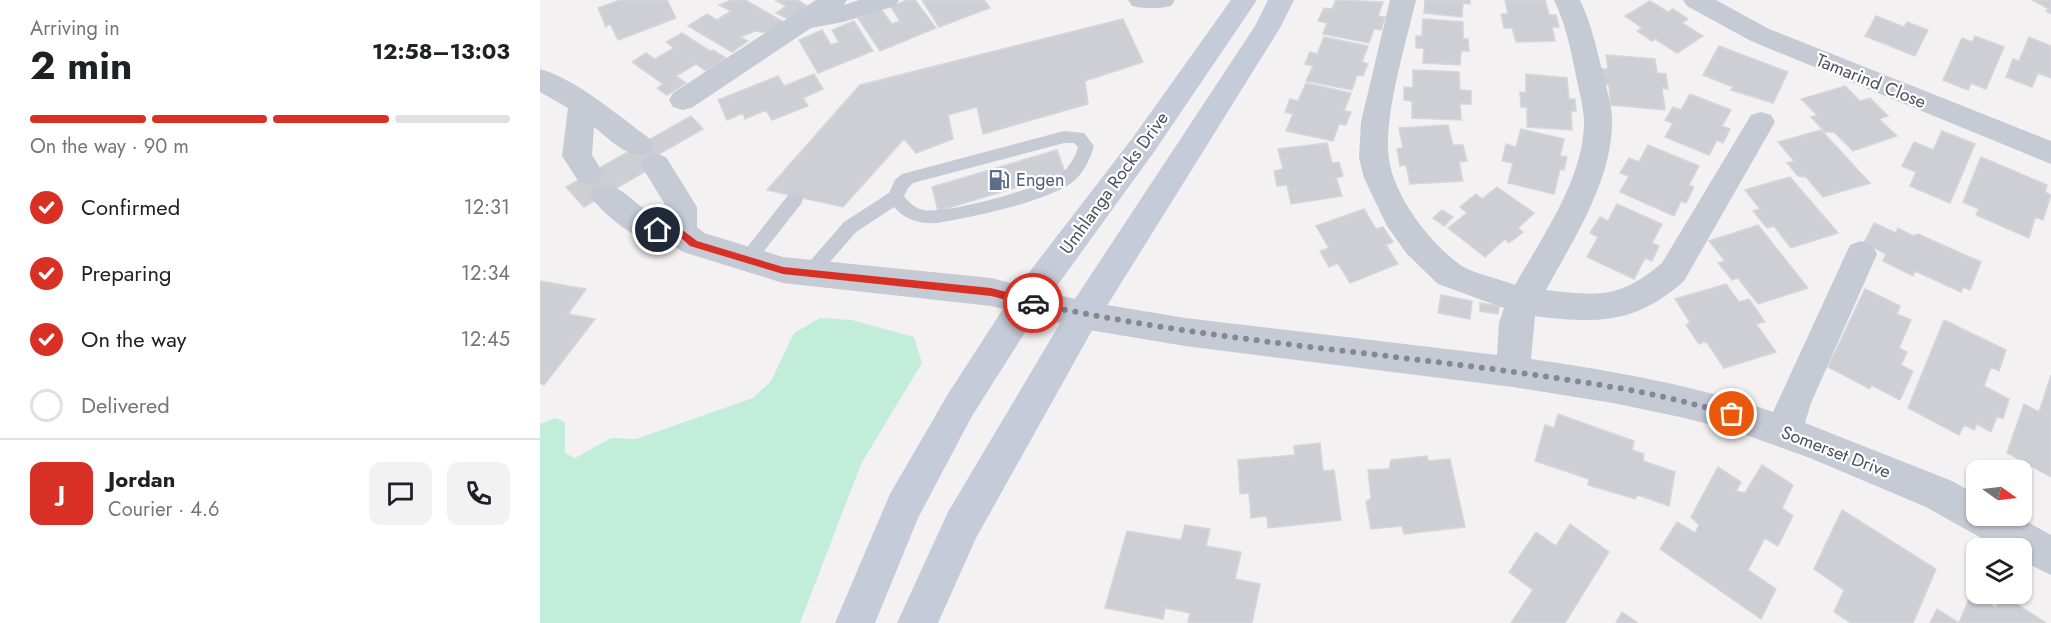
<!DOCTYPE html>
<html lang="en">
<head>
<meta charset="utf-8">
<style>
	:root { --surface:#fff; --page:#f2f2f2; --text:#202124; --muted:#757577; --line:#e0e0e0; --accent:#d93025 }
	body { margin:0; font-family:Jost,sans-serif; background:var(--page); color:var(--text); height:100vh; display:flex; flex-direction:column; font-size:22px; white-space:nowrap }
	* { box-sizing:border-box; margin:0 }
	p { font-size:20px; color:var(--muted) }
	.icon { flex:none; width:33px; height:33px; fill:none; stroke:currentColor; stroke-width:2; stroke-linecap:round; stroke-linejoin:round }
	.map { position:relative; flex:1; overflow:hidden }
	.panel { display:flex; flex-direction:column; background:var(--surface); width:540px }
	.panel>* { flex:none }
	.needle { width:39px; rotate:104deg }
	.tools { position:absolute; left:1426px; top:460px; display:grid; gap:12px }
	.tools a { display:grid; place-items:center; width:66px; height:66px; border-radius:12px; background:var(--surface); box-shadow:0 2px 4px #0004; font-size:30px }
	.pin { position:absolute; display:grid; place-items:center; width:51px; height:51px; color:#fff; margin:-26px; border:3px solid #fff; border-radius:50%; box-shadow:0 2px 6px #0007 }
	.courier { position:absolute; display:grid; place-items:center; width:60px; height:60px; margin:-30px; border:4px solid #d93025; border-radius:50%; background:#fff; color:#222; box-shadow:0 2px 8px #0007 }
	.head em { font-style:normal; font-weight:700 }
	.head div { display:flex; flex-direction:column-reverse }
	.head { display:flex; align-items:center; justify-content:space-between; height:102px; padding:0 30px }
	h1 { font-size:39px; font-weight:700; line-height:45px }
	.bar { display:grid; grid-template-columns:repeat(4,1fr); gap:9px 6px; align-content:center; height:72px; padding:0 30px }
	.bar i { height:8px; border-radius:4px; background:var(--line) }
	.bar .selected { background:var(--accent) }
	.bar p { grid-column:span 4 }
	.line { display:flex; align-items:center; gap:15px; padding:0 30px; border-top:2px solid var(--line) }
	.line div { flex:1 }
	.round { display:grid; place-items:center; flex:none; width:63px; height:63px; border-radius:12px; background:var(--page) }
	ol { padding:0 30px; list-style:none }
	li { display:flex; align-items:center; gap:18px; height:66px }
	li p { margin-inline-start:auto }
	li .icon { padding:6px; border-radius:50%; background:var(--accent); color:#fff; stroke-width:4 }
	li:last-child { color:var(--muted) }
	li i { width:33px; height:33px; border:3px solid var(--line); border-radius:50% }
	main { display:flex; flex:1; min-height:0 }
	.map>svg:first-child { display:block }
</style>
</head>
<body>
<main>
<section class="panel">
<div class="head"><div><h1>2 min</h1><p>Arriving in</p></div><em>12:58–13:03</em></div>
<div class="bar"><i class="selected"></i><i class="selected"></i><i class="selected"></i><i></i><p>On the way · 90 m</p></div>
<ol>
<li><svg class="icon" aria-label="check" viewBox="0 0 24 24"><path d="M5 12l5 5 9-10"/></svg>Confirmed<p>12:31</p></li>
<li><svg class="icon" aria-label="check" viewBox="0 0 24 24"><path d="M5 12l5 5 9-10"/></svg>Preparing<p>12:34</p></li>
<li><svg class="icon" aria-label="check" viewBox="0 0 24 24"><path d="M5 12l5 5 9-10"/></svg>On the way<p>12:45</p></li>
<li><i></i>Delivered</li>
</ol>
<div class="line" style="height:108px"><b class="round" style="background:var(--accent);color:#fff">J</b><div><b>Jordan</b><p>Courier · 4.6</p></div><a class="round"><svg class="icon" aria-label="chat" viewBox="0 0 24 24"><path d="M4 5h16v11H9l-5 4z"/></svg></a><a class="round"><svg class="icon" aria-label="phone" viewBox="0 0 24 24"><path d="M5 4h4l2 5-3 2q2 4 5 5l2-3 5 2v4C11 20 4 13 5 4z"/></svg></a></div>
</section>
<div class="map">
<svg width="1511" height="623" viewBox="0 0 1511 623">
	<rect width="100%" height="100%" fill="#f3f1f1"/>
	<!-- green -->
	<path fill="#c3eddb" d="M280,318L312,320L374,337L382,363L321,464L260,623H0V424L15,418L25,422V453L35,458L71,438L96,439L213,398L231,381L254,333Z"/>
	<!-- building -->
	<path fill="#cecfd5" stroke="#d5d6dc" stroke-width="1.5" d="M80,0H127L136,18L78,40L70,23L66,27L58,8Z
		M191,0H205L244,22L229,33L215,31L200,37L208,41L192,52L148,26L167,14L177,20L191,11L179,5Z
		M235,0H258L267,6L248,19L236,13L246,6Z
		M367,0H375L396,28L340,51L318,18L341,9L352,24L360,21L351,7Z
		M382,0H444L450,8L399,27Z
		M796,0L843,2L838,16L845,17L841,30L834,29L829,43L783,34L787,23L778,21L784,8L792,9Z
		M885,0H930V4L923,3L922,17L884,13Z
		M965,0H1005L1009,15H1016L1019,27H1012L1015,41L976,42L972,28H964L961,14H968Z
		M1492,0H1511V14L1506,11L1509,9Z
		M1110,1L1128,12L1133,9L1148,19L1142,23L1163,36L1137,53L1115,39L1112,41L1097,31L1102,28L1085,16Z
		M1336,16L1364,27L1367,22L1388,30L1375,56L1325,36Z
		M583,19L603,62L545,81L548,104L443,134L437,107L408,115L413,139L376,153L364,139L303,207L227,190L320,85Z
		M883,19L923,22V39H928L929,51H921L920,65L883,63L884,48H876V36H882Z
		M314,21L333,51L278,73L259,40L282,30L291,45L299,42L292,30Z
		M142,33L170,51L173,50L186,58L166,71L156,64L136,76L146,83L127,95L117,88L123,84L92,62L106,53L115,59L134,48L126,42Z
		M1435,36L1464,47L1446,89L1431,83L1428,90L1403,80L1422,38L1432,42Z
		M784,37L828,46L822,62L828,64L823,76L817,75L812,90L766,81L773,66L765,64L770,52L777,54Z
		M1489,37L1511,46V78L1498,73L1492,87L1466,77L1473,59L1479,61Z
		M1179,46L1248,72L1233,103L1191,90L1193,87L1163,75Z
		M1066,55L1115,59L1117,73L1126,74L1128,89L1122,88L1125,110L1071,105L1069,85L1062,84L1061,69H1068Z
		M873,70L919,72L920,90L931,91V104H920L921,120L872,118V101L864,100V87L873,88Z
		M274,74L283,89L263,98L268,106L232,120L226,110L205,119L203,113L187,120L178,100L238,76L244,86Z
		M986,74L1027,78L1029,99H1035L1036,111H1031L1032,130L987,127V107H981L980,92L986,93Z
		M766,83L811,93L804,111L811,112L806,125L799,124L793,141L746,131L753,114L745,112L750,99L758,101Z
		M1305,86L1320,101L1330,98L1348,116L1339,119L1357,136L1313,151L1294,132H1285L1271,117L1277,115L1261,99Z
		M1150,94L1191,110L1182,126L1190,129L1183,143L1177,140L1169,155L1125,137L1133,123L1125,120L1133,107L1141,110Z
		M151,116L163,129L119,154L125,160L44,207L26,187Z
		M908,125L913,145H923L927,161L919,162L923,181L870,184L866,165L860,166L857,149L863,148L859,128Z
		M981,129L1024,139L1020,156L1027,157L1024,170L1020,169L1014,194L968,183L973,163L962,161L966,144L976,147Z
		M1281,130L1330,183L1283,197L1266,177L1258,176L1247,163L1254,161L1238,142Z
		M1402,131L1435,144L1410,203L1370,186L1376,172L1362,166L1374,142L1393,150Z
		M787,143L792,163L799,162L803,176L796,178L802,196L751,204L747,185L737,186L734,171L743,169L738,149Z
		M1108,145L1159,166L1149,185L1154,187L1146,203L1141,201L1134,216L1080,192L1089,176L1080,173L1089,158L1099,162Z
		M517,150L525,173L398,211L392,187Z
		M1441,157L1507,185L1505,192L1511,195L1503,220L1495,217L1489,238L1436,215L1439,209L1423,202Z
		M1250,177L1298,233L1251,248L1234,226L1227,228L1213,211L1220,209L1205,190Z
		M957,187L994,213L978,228L983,232L969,243L965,239L945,257L908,228L927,213L920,207L936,194L942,199Z
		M1077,204L1122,224L1112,243L1119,246L1112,261L1105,258L1094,279L1047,257L1058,237L1050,233L1060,217L1068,221Z
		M824,209L836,229L843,227L853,242L846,245L858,264L810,283L798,263L789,267L780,251L789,248L776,226Z
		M902,210L913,217L904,226L893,218Z
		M1334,223L1356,233L1358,228L1373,236L1378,234L1441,262L1430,290L1423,287L1421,292L1375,271L1373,276L1343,261L1346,254L1324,243Z
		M1218,225L1268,288L1218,304L1198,278L1192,280L1178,263L1185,261L1169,241Z
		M0,281L46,289L28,314L55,319L4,385L0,383Z
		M1186,284L1199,302L1209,299L1225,322L1216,324L1236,352L1184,368L1166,341L1159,344L1146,325L1150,322L1135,299Z
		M1325,289L1360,306L1357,314L1371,320L1359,348L1367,352L1361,365L1373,371L1360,400L1331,385L1330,389L1288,367Z
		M901,295L932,301L930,319L898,313Z
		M940,303L959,306L958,314L940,311Z
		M1404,320L1466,350L1459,371L1451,367L1444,386L1469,399L1463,419L1457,416L1451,432L1437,424L1434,430L1424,425L1419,435L1368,408Z
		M1511,375V477L1467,453L1484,404L1499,412Z
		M1018,414L1094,441L1092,450L1104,454L1103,461L1135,472L1129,506L1098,495L1095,499L1048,485L1049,479L995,461L1005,425L1014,428Z
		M780,443L783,471L794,470L801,520L728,528L727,516L711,518L709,493L700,494L698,460L755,455L754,446Z
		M887,456L888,461L910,459L925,527L864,534L862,526L831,529L826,502L831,498L828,470L849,469L851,460Z
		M1222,465L1253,485L1242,508L1253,516L1238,546L1225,538L1208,570L1236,589L1221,619L1120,549L1137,522L1155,533L1159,525L1151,517L1178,467L1201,482L1196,491L1205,493Z
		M1302,510L1396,569L1373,623H1311L1294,612L1304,590L1274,569Z
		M1030,524L1069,552L1025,623H971L993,590L969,572L996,532L1016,546Z
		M645,525L670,529L666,546L701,552L695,579L720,584L712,623H654L648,622L650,613L625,608L623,619L565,608L587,531L641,540Z
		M1432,592L1456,608L1461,594L1506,623H1390L1397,609L1419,623Z
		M1082,612L1098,623H1076Z"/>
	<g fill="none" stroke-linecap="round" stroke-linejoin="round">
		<!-- service -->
		<path fill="#c5cad4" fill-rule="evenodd" d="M524,131L544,133L554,146C550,160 542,176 530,184C501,203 432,217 397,223C380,224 365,220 354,207L316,232L276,278L270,280L264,278L261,273L264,268L304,222L349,193L355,180L362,174ZM524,143H534L538,147C535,158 529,167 521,174C502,188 405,215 383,210C375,208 369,203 364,196L368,188L373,183Z
			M255,193L261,194L263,199L261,204L213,265L207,267L201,265L198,260L201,255L249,194Z"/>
		<!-- minor -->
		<path fill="#c5cad4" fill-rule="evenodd" d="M276,0H307L304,5L319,0H359L355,6L303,22L271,28L153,107L143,110L133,107L129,100L133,93Z
			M588,0H635L631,6C618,9 605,9 592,6Z
			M850,0H876C866,43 843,117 849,159C854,196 889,242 919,264C931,273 960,279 975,285C1002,237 1045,177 1044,120C1043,103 1038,87 1035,71C1030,46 1025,23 1014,0H1040C1051,23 1056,46 1062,70C1066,88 1073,106 1072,124C1071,183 1033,240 1006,290C1059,296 1079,299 1122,263L1211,115L1221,112L1231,115L1235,122L1144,281C1096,324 1056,324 995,316L991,359C1073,371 1154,385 1233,412L1310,245L1321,241L1332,245L1337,254L1271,403L1265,423L1412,481L1437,495V516H1477L1511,535V575L1482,561V549H1461L1386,507L1270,458L1192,430L1140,417L1073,403L973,387L645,346L543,329L451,306L243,283L143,252C129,240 112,243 95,235C82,228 57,208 50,195L54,187C84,177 98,216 126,218L127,208L101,165L106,157L116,154L126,157L157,207V227L164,233L243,257L451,278L543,301L645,318L957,355L959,323L964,308L898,284L867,254L847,226L824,178L819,158L821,122Z
			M1143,0H1176L1229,29L1511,141V164L1211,41L1147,6Z
			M0,69C38,80 77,115 109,138L113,146L109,154C88,160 71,140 54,127L52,155L64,174L59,182L49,185L39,182L22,156L28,108L0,92Z"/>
		<!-- secondary -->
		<path fill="#c5cbd8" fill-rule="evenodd" d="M691,0H717L614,152L498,312L432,416L378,518L335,623H295L350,494L408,394L474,292L594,136Z
			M728,0H754L740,28L555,325L436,538L398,623H357L408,512L531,305L715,26Z"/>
	</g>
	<!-- route -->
	<path fill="#d93025" d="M118,227L141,229L157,241L243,267L451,288L493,299L498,303L493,307L451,296L243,274L150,246L139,236L114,233L113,230Z"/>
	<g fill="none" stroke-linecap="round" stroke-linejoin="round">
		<!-- done -->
		<path stroke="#858891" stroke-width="6" stroke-dasharray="0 10.8" d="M493,303C684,345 880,354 1072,387C1113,393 1152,404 1192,414"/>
	</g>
	<!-- icons -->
	<defs>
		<symbol id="fuel-bare" viewBox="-9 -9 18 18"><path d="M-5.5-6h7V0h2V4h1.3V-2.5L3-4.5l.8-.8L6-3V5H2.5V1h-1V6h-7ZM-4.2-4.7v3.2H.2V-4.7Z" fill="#5c6f8a" stroke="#fff" stroke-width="2.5" paint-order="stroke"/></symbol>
	</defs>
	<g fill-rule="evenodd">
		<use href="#fuel-bare" x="444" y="165" width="30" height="30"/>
	</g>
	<g text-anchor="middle" stroke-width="4.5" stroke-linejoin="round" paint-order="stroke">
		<!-- street labels -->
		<g font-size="18" fill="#4a505d" stroke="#fff">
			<text transform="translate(1331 81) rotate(22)" y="6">Tamarind Close</text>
			<text transform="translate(574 183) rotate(-54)" y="6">Umhlanga Rocks Drive</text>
			<text transform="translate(1296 452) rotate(21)" y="6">Somerset Drive</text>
		</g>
		<!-- service labels -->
		<g font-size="18" fill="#4e5e75" stroke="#fff" text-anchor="start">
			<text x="476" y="186">Engen</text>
		</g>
	</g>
</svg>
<div class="tools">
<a><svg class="needle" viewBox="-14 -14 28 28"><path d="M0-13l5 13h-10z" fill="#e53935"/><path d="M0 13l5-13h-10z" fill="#757577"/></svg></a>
<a><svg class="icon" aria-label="layers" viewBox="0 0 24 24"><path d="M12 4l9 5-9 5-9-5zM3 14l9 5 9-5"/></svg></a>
</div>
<div class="pin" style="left:1192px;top:414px;background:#ea580c"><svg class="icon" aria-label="bag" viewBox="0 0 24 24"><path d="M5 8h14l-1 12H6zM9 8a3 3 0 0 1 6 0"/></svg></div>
<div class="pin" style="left:118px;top:230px;background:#1f2937"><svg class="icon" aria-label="home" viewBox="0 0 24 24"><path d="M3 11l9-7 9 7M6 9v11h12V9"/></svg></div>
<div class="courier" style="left:493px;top:303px"><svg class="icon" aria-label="car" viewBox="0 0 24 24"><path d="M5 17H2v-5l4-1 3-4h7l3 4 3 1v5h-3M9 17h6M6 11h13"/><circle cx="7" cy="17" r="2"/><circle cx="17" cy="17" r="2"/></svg></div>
</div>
</main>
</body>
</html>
